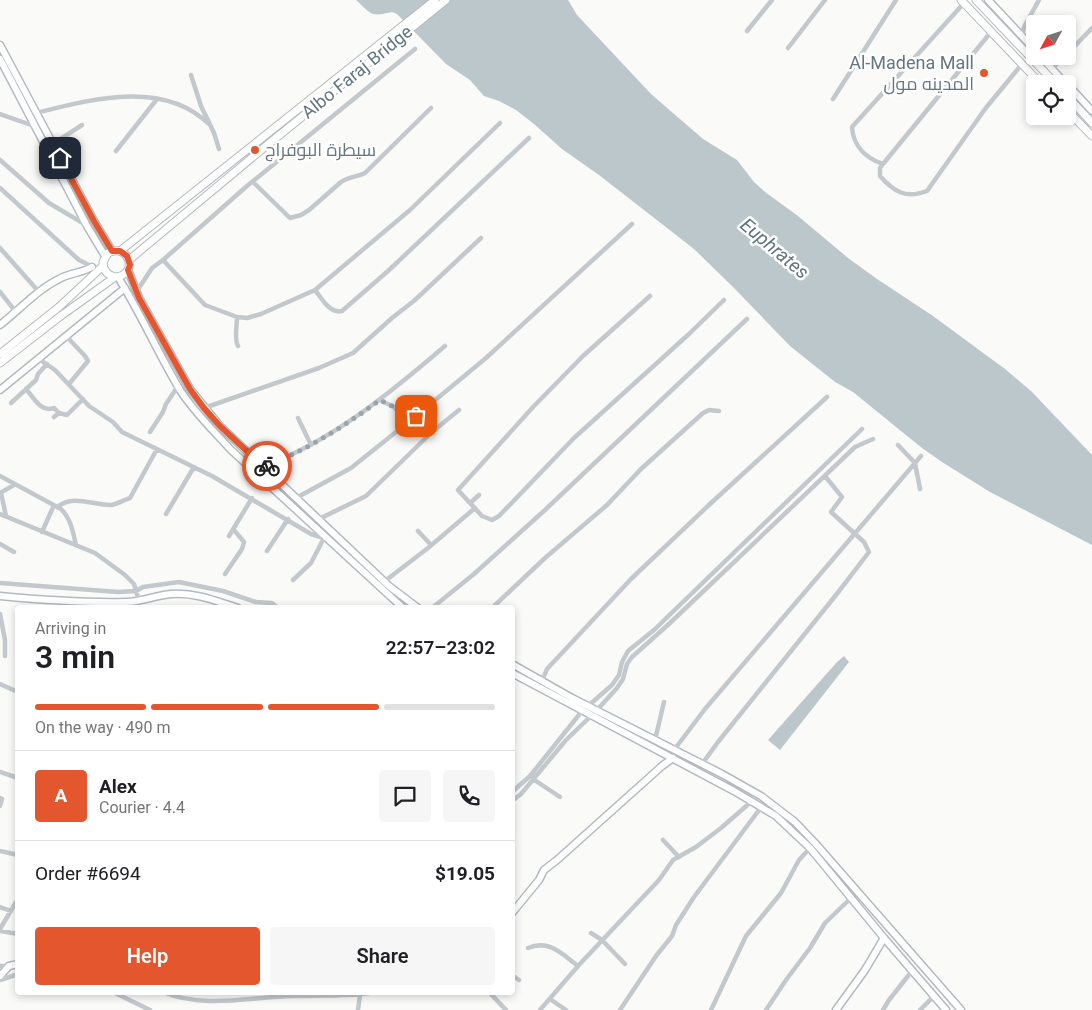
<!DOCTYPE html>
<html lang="en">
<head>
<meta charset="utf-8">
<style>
	:root { --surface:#fff; --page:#f6f6f6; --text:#202124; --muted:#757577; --line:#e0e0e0; --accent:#e4572e }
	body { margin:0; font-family:Roboto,Cairo,sans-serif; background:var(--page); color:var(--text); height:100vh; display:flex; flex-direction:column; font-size:19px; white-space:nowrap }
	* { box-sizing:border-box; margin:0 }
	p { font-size:16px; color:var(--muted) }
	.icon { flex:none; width:28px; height:28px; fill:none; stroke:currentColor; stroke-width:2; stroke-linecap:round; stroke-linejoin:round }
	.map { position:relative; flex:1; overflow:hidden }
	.drawer { position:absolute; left:15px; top:605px; width:500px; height:390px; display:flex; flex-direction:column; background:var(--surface); border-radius:5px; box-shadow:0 2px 8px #0003 }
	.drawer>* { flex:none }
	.needle { width:32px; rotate:230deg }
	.fabs { position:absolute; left:1026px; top:15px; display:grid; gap:10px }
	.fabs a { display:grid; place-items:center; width:50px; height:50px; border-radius:5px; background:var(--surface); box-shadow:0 2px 8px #0003; font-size:25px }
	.pin { position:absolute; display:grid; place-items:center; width:42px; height:42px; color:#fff; margin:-21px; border-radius:10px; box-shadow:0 2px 8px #0006 }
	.courier { position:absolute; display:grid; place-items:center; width:50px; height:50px; margin:-25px; border:4px solid #e4572e; border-radius:50%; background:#fff; color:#222; box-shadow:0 1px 6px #0007 }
	.summary em { font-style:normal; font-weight:600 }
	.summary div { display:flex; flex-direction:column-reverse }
	.summary { display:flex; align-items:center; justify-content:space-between; height:85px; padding:0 20px }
	h1 { font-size:32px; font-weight:600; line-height:38px }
	.bar { display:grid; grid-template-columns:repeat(4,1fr); gap:8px 5px; align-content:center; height:60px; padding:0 20px }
	.bar i { height:6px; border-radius:4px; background:var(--line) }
	.bar .selected { background:var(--accent) }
	.bar p { grid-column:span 4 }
	.line { display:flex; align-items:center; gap:12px; padding:0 20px; border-top:1px solid var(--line) }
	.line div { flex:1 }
	.round { display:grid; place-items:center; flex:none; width:52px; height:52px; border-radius:5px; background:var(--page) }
	.button { display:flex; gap:10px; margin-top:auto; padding:10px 20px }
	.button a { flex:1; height:58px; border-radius:5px; background:var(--accent); color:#fff; font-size:20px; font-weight:600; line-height:58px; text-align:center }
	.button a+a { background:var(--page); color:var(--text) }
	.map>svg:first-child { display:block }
</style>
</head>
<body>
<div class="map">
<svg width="1092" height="1010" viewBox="0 0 1092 1010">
	<rect width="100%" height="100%" fill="#fafaf8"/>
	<!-- water -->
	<path fill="#bbc7cb" d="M356,0H568L577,15L651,94L703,139L737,160L754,182L765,192L798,216L848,258L877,279L933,316L1005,369L1031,391L1092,455V545L990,492L942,462L922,448L853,392L835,382L790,346L734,288L694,249L599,175L562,149L534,124L516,110L499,101L484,96L470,80L446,64L397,14L392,12C371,17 372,15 356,0Z
		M844,656L849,662L780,750L768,740L837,662Z"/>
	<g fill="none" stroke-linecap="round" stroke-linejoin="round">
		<defs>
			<path id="secondary" d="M988,0L1035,50
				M0,45L94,221L112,251
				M1040,56L1066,84
				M0,59L87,226L105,256
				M1068,85L1092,111
				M128,270L139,298L190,389L220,426L389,586L418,608
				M118,277C141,314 158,353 180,390C194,412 213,430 230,449L403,608
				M0,325C19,310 37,290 59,279C69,273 82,273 92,267
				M0,390L125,288
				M0,596C42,600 84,603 126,602C142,602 156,595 171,594C195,592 216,601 238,608
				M512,664L572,698L722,774L761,796L795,822L815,843L961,1010
				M512,673L734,791L776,816L810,848L884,938L946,1010
				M512,913L539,880L544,870L557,860L662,766L673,758
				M0,976L9,966L18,964
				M836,1010L865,970L884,938"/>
			<path id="primary" d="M961,0L1041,84
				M976,0L1056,84
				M1068,97L1092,123
				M1068,111L1092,136
				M120,251L435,0
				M129,260L266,146L446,0
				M0,354L59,307L103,266
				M0,363L62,315L115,277C139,276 130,242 108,253L103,262C103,270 107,275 115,277"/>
		</defs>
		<!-- secondary casing -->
		<use href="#secondary" stroke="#b3babf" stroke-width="9"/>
		<!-- primary casing -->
		<use href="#primary" stroke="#b5babe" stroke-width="9"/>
		<!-- street -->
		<path stroke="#c3c8cc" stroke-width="4.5" d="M747,31L772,0
			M991,32L883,164L880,168V176C894,192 906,199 927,191L985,109L1022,64
			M1022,37L1024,27L1039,0
			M788,48L825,0
			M1068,53L1092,28
			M1052,69L1064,56
			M191,75L201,106L214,133L219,149
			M833,99L896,0
			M36,113C92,99 164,79 210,125
			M0,114L34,126
			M53,144L82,125
			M116,151L157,99
			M0,160L49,203L86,225
			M883,164C866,158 853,146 852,127L964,3
			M253,182L290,218L301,215L309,210L341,182C348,177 357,177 365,173L431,108
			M0,188L79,260L93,267
			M0,248L39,292
			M163,260L205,305L237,317L247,318L261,314L315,290L410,210L500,123
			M315,290C322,299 330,314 342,311L388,271L529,138
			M137,291L152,268L163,260L247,186L415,49
			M0,292L16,312
			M650,296L583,356L534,406L458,490L482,516L492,520L499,516L574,438L689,334L724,300
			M237,317C237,325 234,339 238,346
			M67,337L85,356L88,361L69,384
			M39,359L55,370L89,406L113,422L122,432L212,476L311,534L327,539
			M26,389C34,398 41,413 54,408L59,413
			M380,400L394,407L408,423
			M11,403L36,380L38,374L47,364
			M204,408L319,368L353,353L392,318L415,300L481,238
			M54,417L59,413L67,415L83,399
			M298,418L311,445
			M150,432L163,412L166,404L178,386
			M898,445L915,463L920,489
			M263,467C333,440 389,394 445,346
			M0,476L61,509C71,519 73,532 76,545
			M0,493L14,485
			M1,493L6,516
			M296,498L351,468L416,416L486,358L632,224
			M470,503L479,495
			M57,507C73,494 92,505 111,505C117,504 124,500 130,498L157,449
			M0,514L95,553L125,575L134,584L139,601
			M166,514L194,467
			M319,519L366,496L432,432L459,410
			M418,531L431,545
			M42,532L54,505
			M229,536L252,498
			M0,544L14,552
			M267,551L288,519
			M225,574L242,549L244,542L234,530
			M293,580L311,563L324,538
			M385,581L428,548L475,508
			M0,583L118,592L136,591L143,587L179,582L223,591L256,602L272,603L278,608
			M432,608L474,574L545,510L747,319
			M492,608L545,558L607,505L641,469L703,413L709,410L719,411
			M0,614L5,640V656
			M542,681L547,669L631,579L710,504L827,397
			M0,684L18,692
			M588,706L612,685L619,675L622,662L628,651L654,630L862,429
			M597,710L617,688L623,679L627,664L632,657L670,623L855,447L873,439
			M655,740L664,702
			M674,750L705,709L921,456
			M702,764L718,742L836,595L869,552L864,542L831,512L842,497L825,476
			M0,772L18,778
			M533,779L560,797
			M512,792L530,776L582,711
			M0,798L2,799L0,806
			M512,801L521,794L566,740L591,716
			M512,835H513
			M663,840L679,857
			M0,851L18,855
			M0,907L11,911
			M0,929L16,902
			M0,931L18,934
			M591,933L602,940L625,964
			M528,948C549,939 562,954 578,966
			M0,966H9
			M512,975L519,980
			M0,980L18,974
			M113,992L150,1010
			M163,992C204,1009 249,997 292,996C320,995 348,997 376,992
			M489,992L506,1010
			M550,999L566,1010
			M358,1010L360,995
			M540,1010L578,966L659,880L673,860L696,847L721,828L752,801
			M620,1010L656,956L672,936L676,925L694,897L762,806
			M711,1010L746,936L781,893L799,860L810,848
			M766,1010L786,980L810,948L825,923L851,898
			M883,1010L889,1000L912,971
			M920,1010L934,996"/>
		<!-- secondary -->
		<use href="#secondary" stroke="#fff" stroke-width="6"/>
		<!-- primary -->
		<use href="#primary" stroke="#fff" stroke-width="7"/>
	</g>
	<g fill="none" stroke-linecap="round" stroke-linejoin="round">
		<!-- done -->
		<path stroke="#99a4ac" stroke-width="5" stroke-dasharray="0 9" d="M267,466C308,449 345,426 380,400L394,407L408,423L416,416"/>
		<!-- route -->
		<path stroke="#e4572e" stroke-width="6" d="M60,158L94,221L112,251H120L127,256L130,265L128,270L139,298L190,389L204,408L220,426L264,467L267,466"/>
	</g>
	<!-- markers -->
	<g fill="#e4572e" stroke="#fff" stroke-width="2">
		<circle cx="984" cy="73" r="5"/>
		<circle cx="255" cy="150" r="5"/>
	</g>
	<g text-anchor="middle" stroke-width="5" stroke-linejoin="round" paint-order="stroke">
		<!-- poi labels -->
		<g font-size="18" fill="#657683" stroke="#fff" text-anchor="end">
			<text x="974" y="69">Al-Madena Mall<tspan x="974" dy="21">المدينه مول</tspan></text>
			<text x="265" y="156" text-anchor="start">سيطرة البوفراج</text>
		</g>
		<!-- street labels -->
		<g font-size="18" fill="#657683" stroke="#fff">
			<text transform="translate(357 72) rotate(-39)" y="6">Albo Faraj Bridge</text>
		</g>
		<!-- water labels -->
		<g font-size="19" font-style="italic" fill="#60757c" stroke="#fff">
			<text transform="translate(775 248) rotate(40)" y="7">Euphrates</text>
		</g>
	</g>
</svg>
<div class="fabs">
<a><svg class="needle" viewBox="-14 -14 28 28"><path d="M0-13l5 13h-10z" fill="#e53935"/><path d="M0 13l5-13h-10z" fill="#757577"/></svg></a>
<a><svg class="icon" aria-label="locate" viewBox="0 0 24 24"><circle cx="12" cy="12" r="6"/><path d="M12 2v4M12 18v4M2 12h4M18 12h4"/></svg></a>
</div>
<div class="pin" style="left:416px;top:416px;background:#ea580c"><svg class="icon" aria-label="bag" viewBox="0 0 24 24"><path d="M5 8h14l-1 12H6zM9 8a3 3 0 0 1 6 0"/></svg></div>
<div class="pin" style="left:60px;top:158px;background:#1f2937"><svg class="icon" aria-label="home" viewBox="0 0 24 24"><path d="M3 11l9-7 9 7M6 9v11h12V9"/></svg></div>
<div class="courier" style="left:267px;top:466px"><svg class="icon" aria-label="bike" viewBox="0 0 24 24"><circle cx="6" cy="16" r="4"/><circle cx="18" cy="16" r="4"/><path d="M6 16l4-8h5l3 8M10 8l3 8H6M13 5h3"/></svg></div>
<section class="drawer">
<div class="summary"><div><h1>3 min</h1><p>Arriving in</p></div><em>22:57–23:02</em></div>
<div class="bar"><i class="selected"></i><i class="selected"></i><i class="selected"></i><i></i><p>On the way · 490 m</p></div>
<div class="line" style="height:90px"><b class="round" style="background:var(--accent);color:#fff">A</b><div><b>Alex</b><p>Courier · 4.4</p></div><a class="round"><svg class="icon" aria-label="chat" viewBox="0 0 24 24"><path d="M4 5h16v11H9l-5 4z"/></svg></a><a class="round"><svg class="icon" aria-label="phone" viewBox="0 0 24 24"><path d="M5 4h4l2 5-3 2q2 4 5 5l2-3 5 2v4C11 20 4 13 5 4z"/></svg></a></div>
<div class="line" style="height:65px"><div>Order #6694</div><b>$19.05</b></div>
<div class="button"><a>Help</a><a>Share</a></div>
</section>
</div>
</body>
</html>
